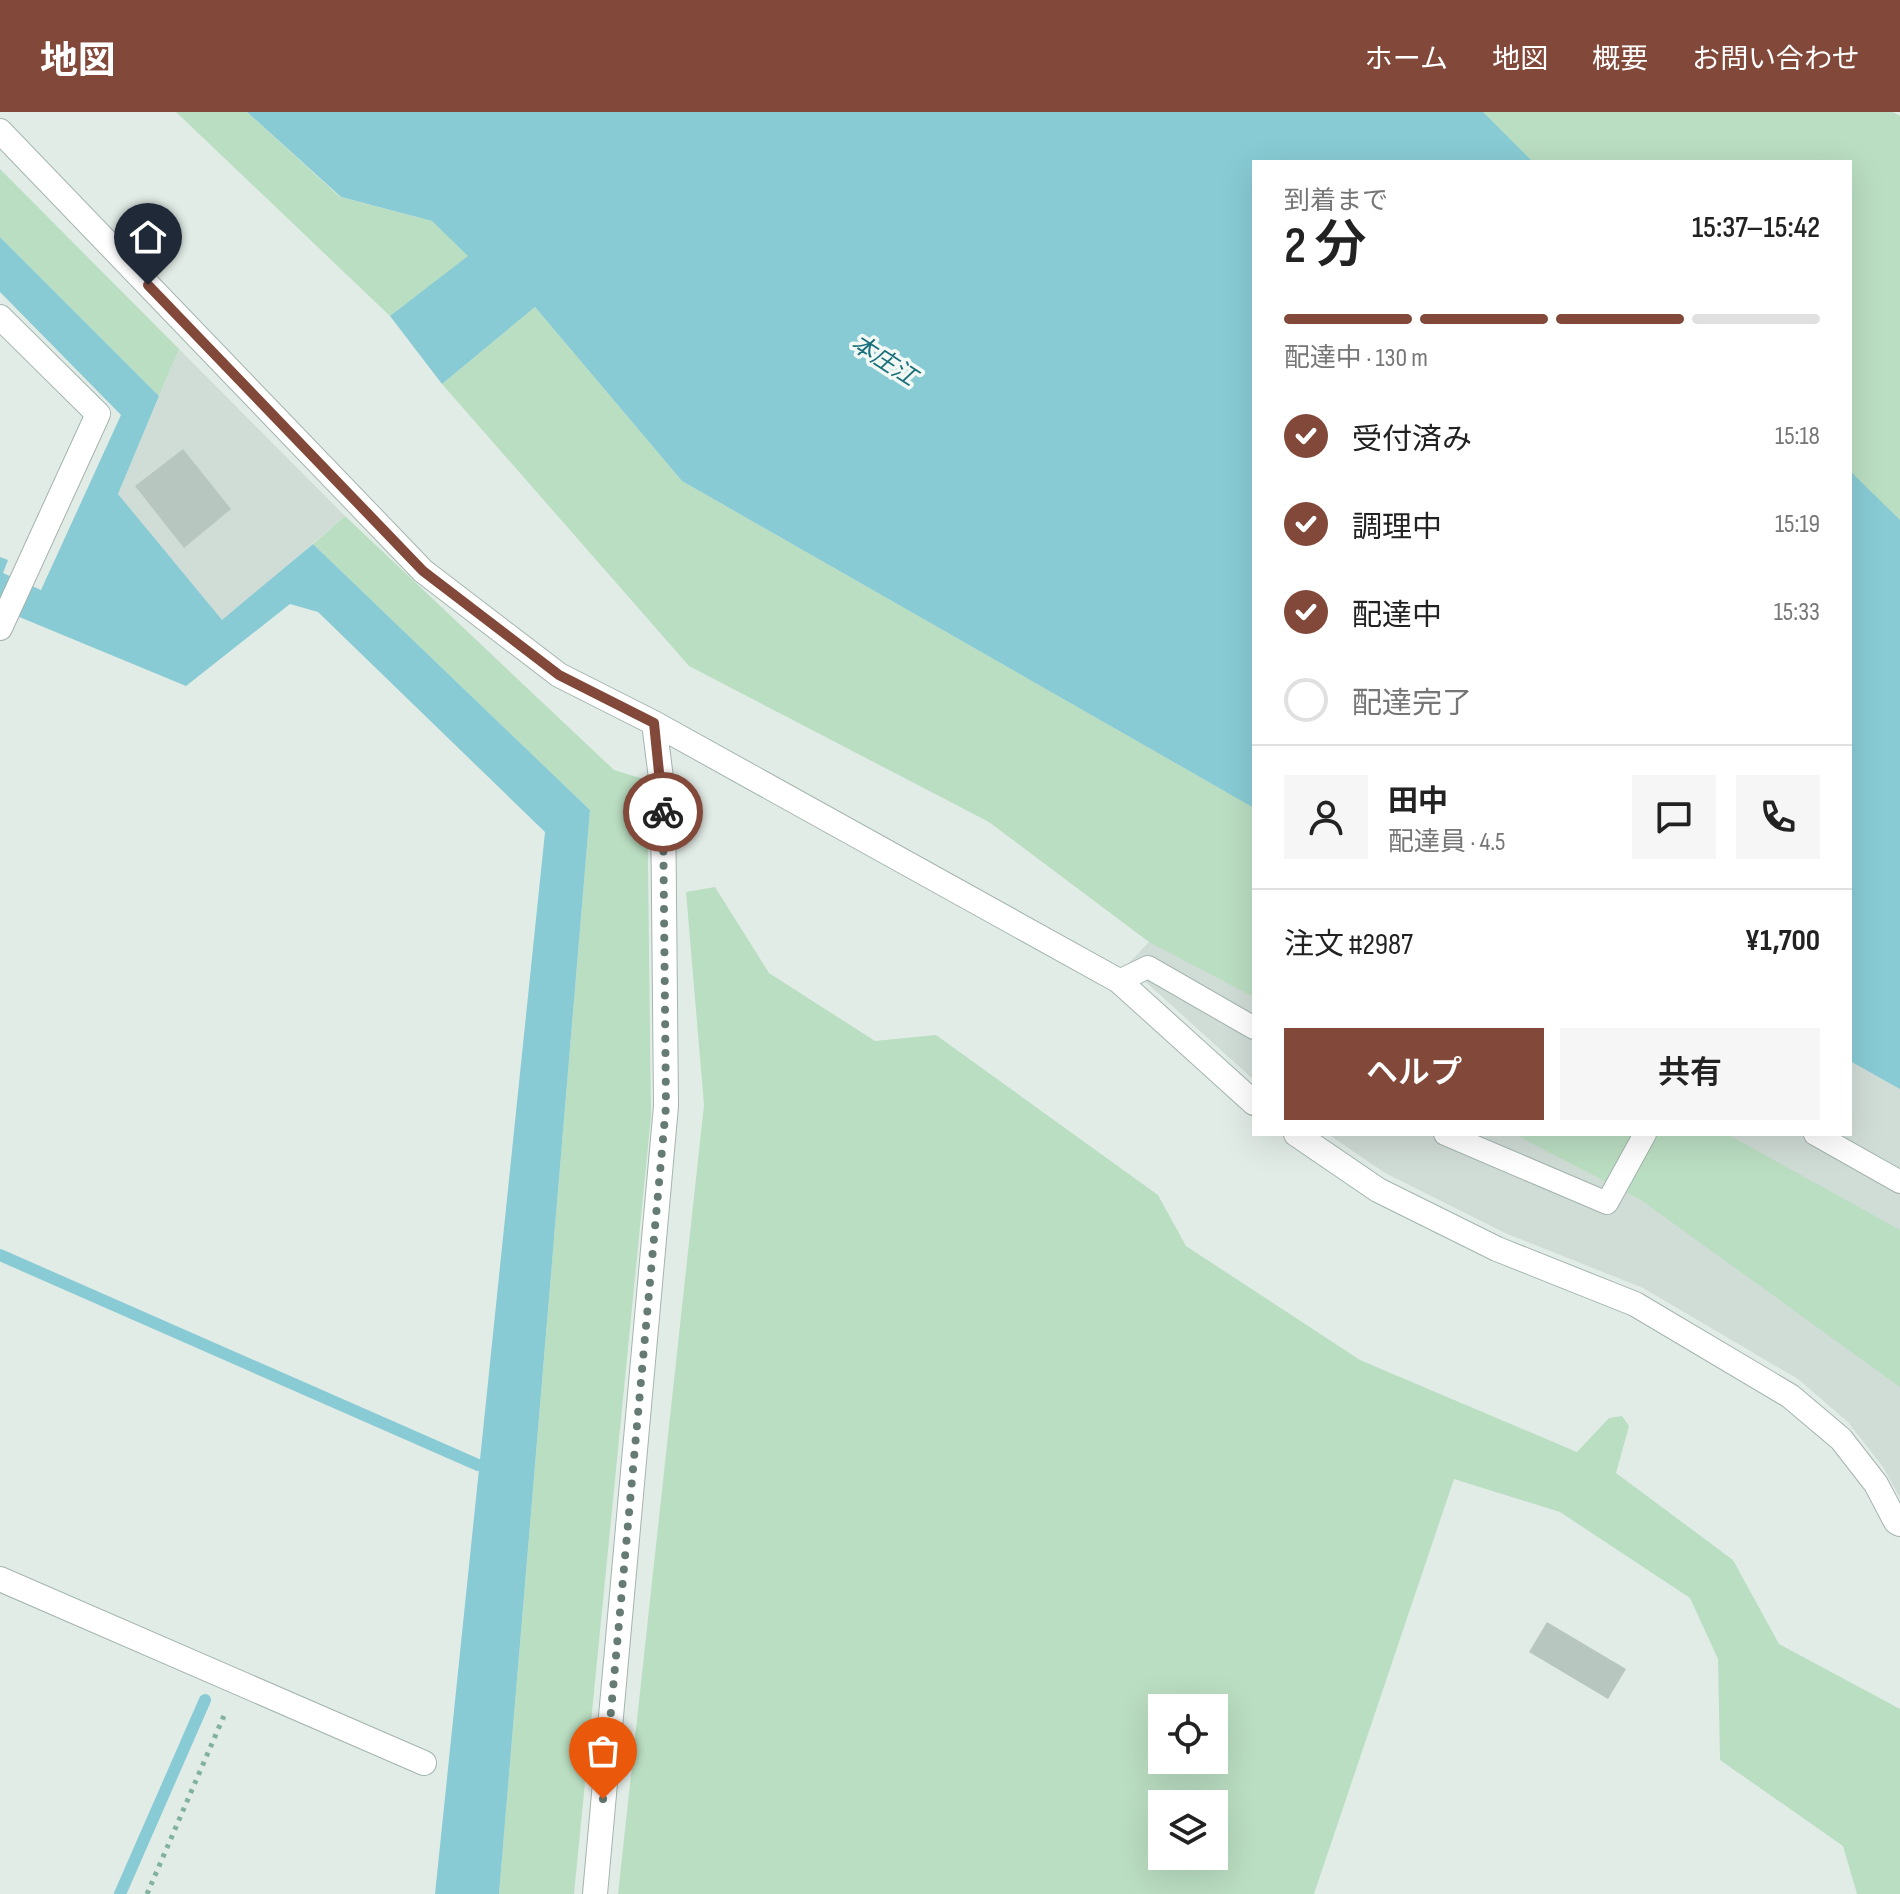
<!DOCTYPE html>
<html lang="ja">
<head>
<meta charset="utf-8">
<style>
	:root { --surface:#fff; --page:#f6f6f6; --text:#222; --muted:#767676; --line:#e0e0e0; --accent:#824839 }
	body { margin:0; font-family:"Sofia Sans Condensed","Noto Sans JP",sans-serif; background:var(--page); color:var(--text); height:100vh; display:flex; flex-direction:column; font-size:30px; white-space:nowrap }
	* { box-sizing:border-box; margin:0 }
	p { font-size:26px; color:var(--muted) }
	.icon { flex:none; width:44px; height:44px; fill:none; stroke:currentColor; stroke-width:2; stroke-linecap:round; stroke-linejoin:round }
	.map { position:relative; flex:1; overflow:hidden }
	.details { position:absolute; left:1252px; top:48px; width:600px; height:976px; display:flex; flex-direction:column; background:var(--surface); border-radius:0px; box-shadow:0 8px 32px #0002 }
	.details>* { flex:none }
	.fabs { position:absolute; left:1148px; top:1582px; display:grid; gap:16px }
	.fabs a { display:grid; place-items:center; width:80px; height:80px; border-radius:0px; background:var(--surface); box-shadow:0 8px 32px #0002; font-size:40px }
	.pin { position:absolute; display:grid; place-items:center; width:68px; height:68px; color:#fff; margin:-82px -34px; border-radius:50% 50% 50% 0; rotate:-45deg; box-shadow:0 0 8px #0007 }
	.pin .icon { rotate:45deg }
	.courier { position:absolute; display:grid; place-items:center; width:80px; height:80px; margin:-40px; border:6px solid #824839; border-radius:50%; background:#fff; color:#222; box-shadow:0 2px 10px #0007 }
	.overview em { font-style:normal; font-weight:600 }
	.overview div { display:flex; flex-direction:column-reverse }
	.overview { display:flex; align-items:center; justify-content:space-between; height:136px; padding:0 32px }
	h1 { font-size:52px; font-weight:600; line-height:60px }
	.bar { display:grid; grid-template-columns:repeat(4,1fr); gap:12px 8px; align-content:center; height:96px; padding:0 32px }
	.bar i { height:10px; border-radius:6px; background:var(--line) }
	.bar .active { background:var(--accent) }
	.bar p { grid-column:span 4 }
	.line { display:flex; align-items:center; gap:20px; padding:0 32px; border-top:2px solid var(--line) }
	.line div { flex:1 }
	.round { display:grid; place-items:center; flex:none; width:84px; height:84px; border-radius:0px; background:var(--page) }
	ol { padding:0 32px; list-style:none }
	li { display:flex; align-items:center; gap:24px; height:88px }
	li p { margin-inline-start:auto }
	li .icon { padding:8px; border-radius:50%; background:var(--accent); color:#fff; stroke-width:4 }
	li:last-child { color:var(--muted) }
	li i { width:44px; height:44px; border:4px solid var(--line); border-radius:50% }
	.action { display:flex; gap:16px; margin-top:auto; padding:16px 32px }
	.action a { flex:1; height:92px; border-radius:0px; background:var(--accent); color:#fff; font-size:32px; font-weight:600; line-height:92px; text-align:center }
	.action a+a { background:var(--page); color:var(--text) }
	header { display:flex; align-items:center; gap:48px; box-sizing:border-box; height:112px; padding:0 40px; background:var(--accent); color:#fff }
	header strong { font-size:38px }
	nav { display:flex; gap:44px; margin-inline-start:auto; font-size:28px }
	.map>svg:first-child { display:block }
</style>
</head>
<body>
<header>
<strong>地図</strong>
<nav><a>ホーム</a><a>地図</a><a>概要</a><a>お問い合わせ</a></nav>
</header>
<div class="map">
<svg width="1900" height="1782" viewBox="0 0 1900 1782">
	<rect width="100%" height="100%" fill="#e2ece7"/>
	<!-- built -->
	<path fill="#d0dcd6" d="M179,237L345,404L222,509L118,382Z
		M1850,615L1900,641V1386L1883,1355L1848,1310L1798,1267L1643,1176L1505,1121L1385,1061L1328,1022H1850Z
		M1254,622V968L1127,853L1149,830Z"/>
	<!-- green -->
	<path fill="#badec2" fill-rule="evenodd" d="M176,0H247L340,85L432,109L469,144L390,204Z
		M1428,0H1893L1900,4V524L1850,473V50H1436Z
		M0,57L179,237L159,284L0,125Z
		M535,195L682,369L1254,696V885L1149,830L989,710L689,554L442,272Z
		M345,404L614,658L647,668L651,1004L574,1782H499L590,698L313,432Z
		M715,775L769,861L875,929L936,923L1158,1083L1186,1134L1360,1248L1577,1340L1609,1306L1622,1304L1629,1314L1616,1361L1733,1448L1779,1532L1900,1597V1782H1857L1843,1734L1720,1648L1718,1547L1690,1486L1560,1400L1454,1367L1314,1782H618L704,993L686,780ZM1162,1596H1214V1648H1162ZM1162,1692H1214V1744H1162Z
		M1514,1022H1727L1900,1118V1275L1641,1088Z"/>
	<!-- water -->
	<path fill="#88cbd4" d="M247,0H1483L1533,50H1254V696L682,369L535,195L442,272L390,204L468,144L432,109L341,85Z
		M0,125L159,284L118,382L222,508L313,432L590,698L499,1782H435L545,720L318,500L290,492L186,574L0,497V445L8,448L3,461L41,478L121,303L0,180Z
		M1850,359L1900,408V977L1850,949Z"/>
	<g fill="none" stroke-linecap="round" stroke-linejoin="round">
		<!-- stream -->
		<path stroke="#88cbd4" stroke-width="12" d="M0,1143L478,1353
			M120,1782L205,1588"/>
	</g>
	<!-- building -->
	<path fill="#b7c7c0" d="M183,337L231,397L184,436L135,374Z
		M1547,1510L1626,1557L1608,1587L1529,1540Z"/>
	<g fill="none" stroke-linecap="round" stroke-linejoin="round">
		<defs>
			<path id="lane" d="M1119,869L1148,855L1254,916
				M1445,1022L1607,1091L1645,1022
				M1815,1022L1900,1070"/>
			<path id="street" d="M0,19L423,459L559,563L654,611L1119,869L1254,991
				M0,205L98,302L0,516
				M1296,1022L1378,1078L1497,1137L1635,1192L1790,1284L1841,1327L1876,1372L1896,1410L1900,1412
				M0,1467L424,1651
				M595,1782L666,994L663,682L654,611"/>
		</defs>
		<!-- lane casing -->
		<use href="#lane" stroke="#a4b4ae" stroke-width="24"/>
		<!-- street casing -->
		<use href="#street" stroke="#a4b4ae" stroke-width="26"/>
		<!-- path -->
		<path stroke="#81b1a0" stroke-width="5" stroke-dasharray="4 6" stroke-linecap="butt" d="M147,1782L226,1599"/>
		<!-- lane -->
		<use href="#lane" stroke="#fff" stroke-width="22"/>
		<!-- street -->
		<use href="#street" stroke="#fff" stroke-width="24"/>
	</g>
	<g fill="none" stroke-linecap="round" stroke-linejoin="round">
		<!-- done -->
		<path stroke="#657b73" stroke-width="8" stroke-dasharray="0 14.4" d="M603,1687L666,994L663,700"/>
		<!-- route -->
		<path stroke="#824839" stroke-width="10" d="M148,173L423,459L559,563L654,611L663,700"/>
	</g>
	<g text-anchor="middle" stroke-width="7" stroke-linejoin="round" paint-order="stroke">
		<!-- water labels -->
		<g font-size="24" font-style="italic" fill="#19707c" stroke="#f2f9f5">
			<text transform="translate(884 248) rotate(33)" y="8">本庄江</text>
		</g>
	</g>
</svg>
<div class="fabs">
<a><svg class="icon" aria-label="locate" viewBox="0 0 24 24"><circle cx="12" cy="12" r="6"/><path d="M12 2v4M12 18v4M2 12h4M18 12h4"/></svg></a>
<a><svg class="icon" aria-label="layers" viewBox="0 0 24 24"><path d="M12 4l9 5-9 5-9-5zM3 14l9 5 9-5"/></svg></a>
</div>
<div class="pin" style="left:603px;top:1687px;background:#ea580c"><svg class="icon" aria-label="bag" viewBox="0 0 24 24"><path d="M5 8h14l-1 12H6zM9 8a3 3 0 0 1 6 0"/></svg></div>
<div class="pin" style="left:148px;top:173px;background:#1f2937"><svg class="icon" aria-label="home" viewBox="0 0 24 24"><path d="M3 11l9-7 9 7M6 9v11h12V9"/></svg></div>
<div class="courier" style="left:663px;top:700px"><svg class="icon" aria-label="bike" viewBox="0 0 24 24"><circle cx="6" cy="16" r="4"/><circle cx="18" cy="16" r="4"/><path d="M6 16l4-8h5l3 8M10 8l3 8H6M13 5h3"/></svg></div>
<section class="details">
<div class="overview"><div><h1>2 分</h1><p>到着まで</p></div><em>15:37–15:42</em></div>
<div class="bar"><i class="active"></i><i class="active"></i><i class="active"></i><i></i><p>配達中 · 130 m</p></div>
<ol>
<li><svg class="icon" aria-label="check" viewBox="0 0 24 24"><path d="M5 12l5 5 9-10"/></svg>受付済み<p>15:18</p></li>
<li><svg class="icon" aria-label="check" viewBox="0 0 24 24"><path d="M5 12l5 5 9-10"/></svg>調理中<p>15:19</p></li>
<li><svg class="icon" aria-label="check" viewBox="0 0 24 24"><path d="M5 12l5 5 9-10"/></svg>配達中<p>15:33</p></li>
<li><i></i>配達完了</li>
</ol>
<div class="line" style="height:144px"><a class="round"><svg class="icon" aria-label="person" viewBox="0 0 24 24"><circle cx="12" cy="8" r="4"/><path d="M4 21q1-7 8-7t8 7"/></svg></a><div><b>田中</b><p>配達員 · 4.5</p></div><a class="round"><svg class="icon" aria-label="chat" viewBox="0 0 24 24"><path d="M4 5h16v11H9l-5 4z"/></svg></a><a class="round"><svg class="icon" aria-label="phone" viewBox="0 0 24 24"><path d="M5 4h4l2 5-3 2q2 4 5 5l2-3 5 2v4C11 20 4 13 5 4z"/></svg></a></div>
<div class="line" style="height:104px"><div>注文 #2987</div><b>¥1,700</b></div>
<div class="action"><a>ヘルプ</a><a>共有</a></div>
</section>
</div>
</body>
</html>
